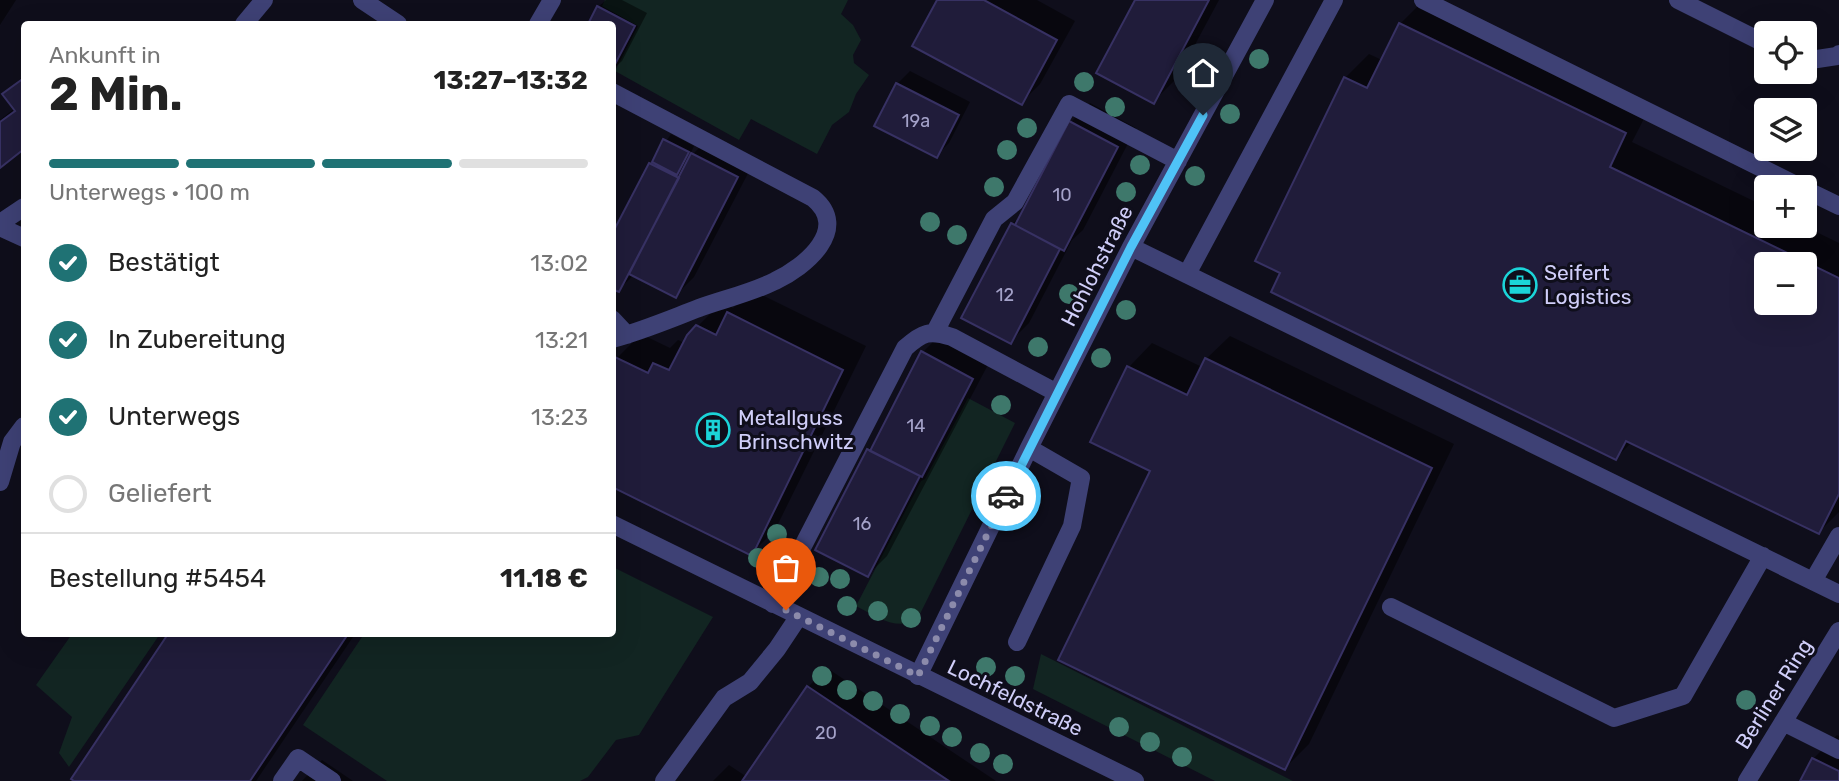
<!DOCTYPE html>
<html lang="de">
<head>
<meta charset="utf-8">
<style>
	:root { --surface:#fff; --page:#f2f2f2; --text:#222; --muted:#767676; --line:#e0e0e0; --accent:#1f7274 }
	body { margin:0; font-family:Rubik,sans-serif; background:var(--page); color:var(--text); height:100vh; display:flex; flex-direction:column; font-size:26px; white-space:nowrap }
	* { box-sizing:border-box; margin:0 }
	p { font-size:23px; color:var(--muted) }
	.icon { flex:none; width:38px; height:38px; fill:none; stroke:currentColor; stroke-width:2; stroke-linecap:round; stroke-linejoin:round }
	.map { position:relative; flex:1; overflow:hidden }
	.panel { position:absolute; left:21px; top:21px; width:595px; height:616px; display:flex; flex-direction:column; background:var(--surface); border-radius:7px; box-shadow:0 7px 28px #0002 }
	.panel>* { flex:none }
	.controls { position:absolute; left:1754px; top:21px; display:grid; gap:14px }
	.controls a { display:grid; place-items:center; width:63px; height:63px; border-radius:7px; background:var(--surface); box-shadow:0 7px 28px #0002; font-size:35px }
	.pin { position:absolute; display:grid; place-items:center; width:60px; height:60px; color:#fff; margin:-72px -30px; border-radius:50% 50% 50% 0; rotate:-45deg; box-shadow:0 0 7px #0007 }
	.pin .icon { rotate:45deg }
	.courier { position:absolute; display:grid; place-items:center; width:70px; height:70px; margin:-35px; border:5px solid #4fc3f7; border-radius:50%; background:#fff; color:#222; box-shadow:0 2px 9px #0007 }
	.summary em { font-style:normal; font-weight:700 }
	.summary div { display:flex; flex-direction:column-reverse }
	.summary { display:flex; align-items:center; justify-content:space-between; height:119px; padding:0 28px }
	h1 { font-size:46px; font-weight:700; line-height:52px }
	.bar { display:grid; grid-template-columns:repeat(4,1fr); gap:10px 7px; align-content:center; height:84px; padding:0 28px }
	.bar i { height:9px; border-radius:5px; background:var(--line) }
	.bar .active { background:var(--accent) }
	.bar p { grid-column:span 4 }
	.line { display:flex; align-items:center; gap:18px; padding:0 28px; border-top:2px solid var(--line) }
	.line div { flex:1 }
	ol { padding:0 28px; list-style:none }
	li { display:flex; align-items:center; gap:21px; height:77px }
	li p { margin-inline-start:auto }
	li .icon { padding:7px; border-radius:50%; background:var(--accent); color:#fff; stroke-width:4 }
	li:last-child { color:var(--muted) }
	li i { width:38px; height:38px; border:4px solid var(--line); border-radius:50% }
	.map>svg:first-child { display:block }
</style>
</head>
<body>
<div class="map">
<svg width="1839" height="781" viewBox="0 0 1839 781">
	<rect width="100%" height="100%" fill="#0f0e1b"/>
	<!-- green -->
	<path fill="#122522" d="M605,0H848L841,14L853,25L861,40L853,55L854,63L869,75L856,94L849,112L832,125L817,154L751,119L739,140L615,71L638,26L602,6Z
		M968,398L1015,423L917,620C895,631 876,616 856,606L921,481L925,479Z
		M613,567L713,617L639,735L616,740L588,777L580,781H387L303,725L364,634H612Z
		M72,634H160L69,767L59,753L72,717L36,685Z
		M1041,654L1293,781H1215L1033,689Z"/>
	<!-- shadow -->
	<path fill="#0007" fill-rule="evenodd" d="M0,0H16L0,25Z
		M606,0H622L647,13L622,61L612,70V24H589L598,7Z
		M939,0H1037L1075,21L1040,84L1021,103Z
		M1137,0H1219L1177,78L1153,102Z
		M1424,0L1649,109L1632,142L1766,207V226H1804L1839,243V512L1819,532L1632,442L1616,458L1282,272L1345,78L1369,54L1382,60L1400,24ZM1766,264H1804V303H1766Z
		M910,71L970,102L949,143L936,156L897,84Z
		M24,75V147L0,166V120L15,108L5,95Z
		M612,88L623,94L612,114Z
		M1090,103L1136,128L1083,230L1072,240L1029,323L1010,342L1012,224L1023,213L1071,122Z
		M671,134L694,146L688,159L712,135L756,158L694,277L675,296L634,275L618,290L612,238L651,164Z
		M752,290L866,346L775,530L751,554L617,358L641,334L670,348L678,340L685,343L698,326L722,302L733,308Z
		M941,334L991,359L887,556L868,575V450L878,440L922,353Z
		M1230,336L1454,444L1309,744L1285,768L1153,470L1129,367L1152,343L1202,367L1206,359Z
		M170,634H355L256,781H77L73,778Z
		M827,668L996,781H713L729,765L747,777L808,687Z
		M1837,735L1839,736V781H1802L1813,759Z
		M322,760L353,781H302Z"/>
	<!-- building -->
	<path fill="#201c3a" stroke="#373163" stroke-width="2" fill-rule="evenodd" d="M937,0H984L1057,40L1022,105L912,46Z
		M1135,0H1209L1154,104L1096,73Z
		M597,6L635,26L612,70V24H588Z
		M1399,23L1626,133L1610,167L1839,278V494L1819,534L1626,441L1616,460L1271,292L1280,273L1255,261L1344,77L1367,88ZM1766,264H1804V303H1766Z
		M24,78V149L0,168V122L15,111L2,94Z
		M896,83L959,115L937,158L874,126Z
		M1069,121L1118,147L1064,251L1015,225Z
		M663,139L689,152L677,175L652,162Z
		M691,153L738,177L676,298L629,274Z
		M649,163L679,178L619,292L612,289V234Z
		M1011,223L1060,249L1011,344L961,318Z
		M727,312L843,370L752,556L612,487V363L615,357L648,373L653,363L669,370L687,335L696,325L716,335Z
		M921,351L973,379L922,477L870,451Z
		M1205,358L1432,468L1285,770L1058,660L1150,471L1090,442L1127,366L1187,395Z
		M867,449L920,476L868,577L815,550Z
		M168,634H348L250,781H74L71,779Z
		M807,686L949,781H742Z
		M1812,758L1839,771V781H1800Z"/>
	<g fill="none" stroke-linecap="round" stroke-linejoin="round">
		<!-- minor -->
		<path stroke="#3e4175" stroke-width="18" d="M362,0L398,24
			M1423,0L1800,187
			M1678,0L1766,44
			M244,24L264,0
			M538,24L552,0
			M1804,61L1837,56L1839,54
			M612,92L813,198C851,229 805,267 775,281C751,293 724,299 699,308C670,319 642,331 612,339
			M1804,189L1839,206
			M0,223L24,207
			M0,227L24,238
			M1131,247L1839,594
			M1187,274L1334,0
			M612,319L627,335
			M935,332L994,219L1015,202L1069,104L1178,161
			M0,482L12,442L24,426
			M612,524L1135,781
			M1813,581L1839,536
			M773,604L905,348C923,332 929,330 952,337L1057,393
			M1391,607L1614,718L1683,696L1763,556
			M1017,642L1072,526L1081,478L1029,448
			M918,676L1029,448L1131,247L1265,0
			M1783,722L1839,750
			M282,781L298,758L332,781
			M664,781L724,698L750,682L777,649L799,616
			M1747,781L1839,631"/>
	</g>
	<!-- trees -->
	<g fill="#3e786b">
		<circle cx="1259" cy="59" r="10"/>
		<circle cx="1084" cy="82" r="10"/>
		<circle cx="1115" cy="107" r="10"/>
		<circle cx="1230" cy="114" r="10"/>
		<circle cx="1027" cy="128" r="10"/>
		<circle cx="1007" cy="150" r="10"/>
		<circle cx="1140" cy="165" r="10"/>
		<circle cx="1195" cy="176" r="10"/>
		<circle cx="994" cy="187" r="10"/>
		<circle cx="1126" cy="192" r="10"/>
		<circle cx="930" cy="222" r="10"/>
		<circle cx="957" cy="235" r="10"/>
		<circle cx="1069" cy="294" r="10"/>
		<circle cx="1126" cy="310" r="10"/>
		<circle cx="1038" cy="347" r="10"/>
		<circle cx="1101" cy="358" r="10"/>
		<circle cx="1001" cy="405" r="10"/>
		<circle cx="777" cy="534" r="10"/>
		<circle cx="758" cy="558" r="10"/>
		<circle cx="819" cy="577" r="10"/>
		<circle cx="840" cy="579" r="10"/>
		<circle cx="847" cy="606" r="10"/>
		<circle cx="878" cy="611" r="10"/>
		<circle cx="911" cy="618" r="10"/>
		<circle cx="986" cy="667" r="10"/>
		<circle cx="822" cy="676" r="10"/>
		<circle cx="1015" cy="676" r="10"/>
		<circle cx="847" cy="690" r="10"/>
		<circle cx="1746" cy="700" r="10"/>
		<circle cx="873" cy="701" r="10"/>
		<circle cx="900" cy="714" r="10"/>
		<circle cx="930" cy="726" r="10"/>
		<circle cx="1119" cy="727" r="10"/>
		<circle cx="952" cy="737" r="10"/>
		<circle cx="1150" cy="742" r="10"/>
		<circle cx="980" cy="753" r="10"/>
		<circle cx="1182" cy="757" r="10"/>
		<circle cx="1003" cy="764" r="10"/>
	</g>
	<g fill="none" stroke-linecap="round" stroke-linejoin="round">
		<!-- done -->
		<path stroke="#8c8bab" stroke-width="7" stroke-dasharray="0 12.6" d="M786,610L918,676L1006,496"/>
		<!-- route -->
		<path stroke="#4fc3f7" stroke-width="9" d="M1006,496L1131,247L1203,115"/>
	</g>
	<!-- icons -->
	<defs>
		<symbol id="office-ring" viewBox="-11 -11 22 22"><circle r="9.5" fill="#0f0e1b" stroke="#1bd4d8" stroke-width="1.5"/><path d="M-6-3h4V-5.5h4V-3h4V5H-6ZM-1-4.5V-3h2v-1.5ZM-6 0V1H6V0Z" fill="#1bd4d8"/></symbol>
		<symbol id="building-ring" viewBox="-11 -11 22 22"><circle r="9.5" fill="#0f0e1b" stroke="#1bd4d8" stroke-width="1.5"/><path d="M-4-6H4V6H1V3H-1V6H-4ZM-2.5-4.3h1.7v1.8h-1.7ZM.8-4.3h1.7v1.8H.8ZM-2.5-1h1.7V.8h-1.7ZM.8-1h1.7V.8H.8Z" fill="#1bd4d8"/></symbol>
	</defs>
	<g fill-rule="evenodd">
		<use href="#office-ring" x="1501" y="266" width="38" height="38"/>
		<use href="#building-ring" x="694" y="411" width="38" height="38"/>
	</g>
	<g text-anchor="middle" stroke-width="6" stroke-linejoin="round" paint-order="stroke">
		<!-- number labels -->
		<g font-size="18" fill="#a4a2c9">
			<text x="916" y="127">19a</text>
			<text x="1062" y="201">10</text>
			<text x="1005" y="301">12</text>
			<text x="916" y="432">14</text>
			<text x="862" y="530">16</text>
			<text x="826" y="739">20</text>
		</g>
		<!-- street labels -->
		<g font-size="21" fill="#d0cef9" stroke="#0f0e1b">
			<text transform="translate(1097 266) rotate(-63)" y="7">Hohlohstraße</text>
			<text transform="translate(1774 694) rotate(-58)" y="7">Berliner Ring</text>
			<text transform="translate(1015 698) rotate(26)" y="7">Lochfeldstraße</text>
		</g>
		<!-- poi labels -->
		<g font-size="21" fill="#d0cef9" stroke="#0f0e1b" text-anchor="start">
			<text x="1544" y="280">Seifert<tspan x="1544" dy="24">Logistics</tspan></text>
			<text x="738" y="425">Metallguss<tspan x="738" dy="24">Brinschwitz</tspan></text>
		</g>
	</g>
</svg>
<div class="controls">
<a><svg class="icon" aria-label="locate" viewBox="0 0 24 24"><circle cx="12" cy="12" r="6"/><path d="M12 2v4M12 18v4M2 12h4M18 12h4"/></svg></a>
<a><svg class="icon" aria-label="layers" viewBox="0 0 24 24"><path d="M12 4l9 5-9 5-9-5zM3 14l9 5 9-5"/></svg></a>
<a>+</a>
<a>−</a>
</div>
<div class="pin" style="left:786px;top:610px;background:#ea580c"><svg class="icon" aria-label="bag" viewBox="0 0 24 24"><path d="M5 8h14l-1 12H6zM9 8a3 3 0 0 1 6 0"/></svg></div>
<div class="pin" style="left:1203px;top:115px;background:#1f2937"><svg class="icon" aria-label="home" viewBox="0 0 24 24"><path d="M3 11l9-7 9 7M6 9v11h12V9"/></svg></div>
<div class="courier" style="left:1006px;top:496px"><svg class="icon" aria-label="car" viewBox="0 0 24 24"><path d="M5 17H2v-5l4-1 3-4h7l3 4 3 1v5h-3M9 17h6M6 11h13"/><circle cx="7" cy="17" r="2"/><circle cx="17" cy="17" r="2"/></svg></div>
<section class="panel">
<div class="summary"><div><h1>2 Min.</h1><p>Ankunft in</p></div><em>13:27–13:32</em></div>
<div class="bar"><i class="active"></i><i class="active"></i><i class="active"></i><i></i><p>Unterwegs · 100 m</p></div>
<ol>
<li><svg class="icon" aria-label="check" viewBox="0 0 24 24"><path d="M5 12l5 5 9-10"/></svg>Bestätigt<p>13:02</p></li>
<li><svg class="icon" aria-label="check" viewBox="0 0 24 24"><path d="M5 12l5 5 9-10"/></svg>In Zubereitung<p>13:21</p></li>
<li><svg class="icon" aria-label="check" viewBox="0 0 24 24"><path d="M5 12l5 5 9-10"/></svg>Unterwegs<p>13:23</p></li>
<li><i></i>Geliefert</li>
</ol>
<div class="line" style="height:91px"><div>Bestellung #5454</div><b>11.18 €</b></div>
</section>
</div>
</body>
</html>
